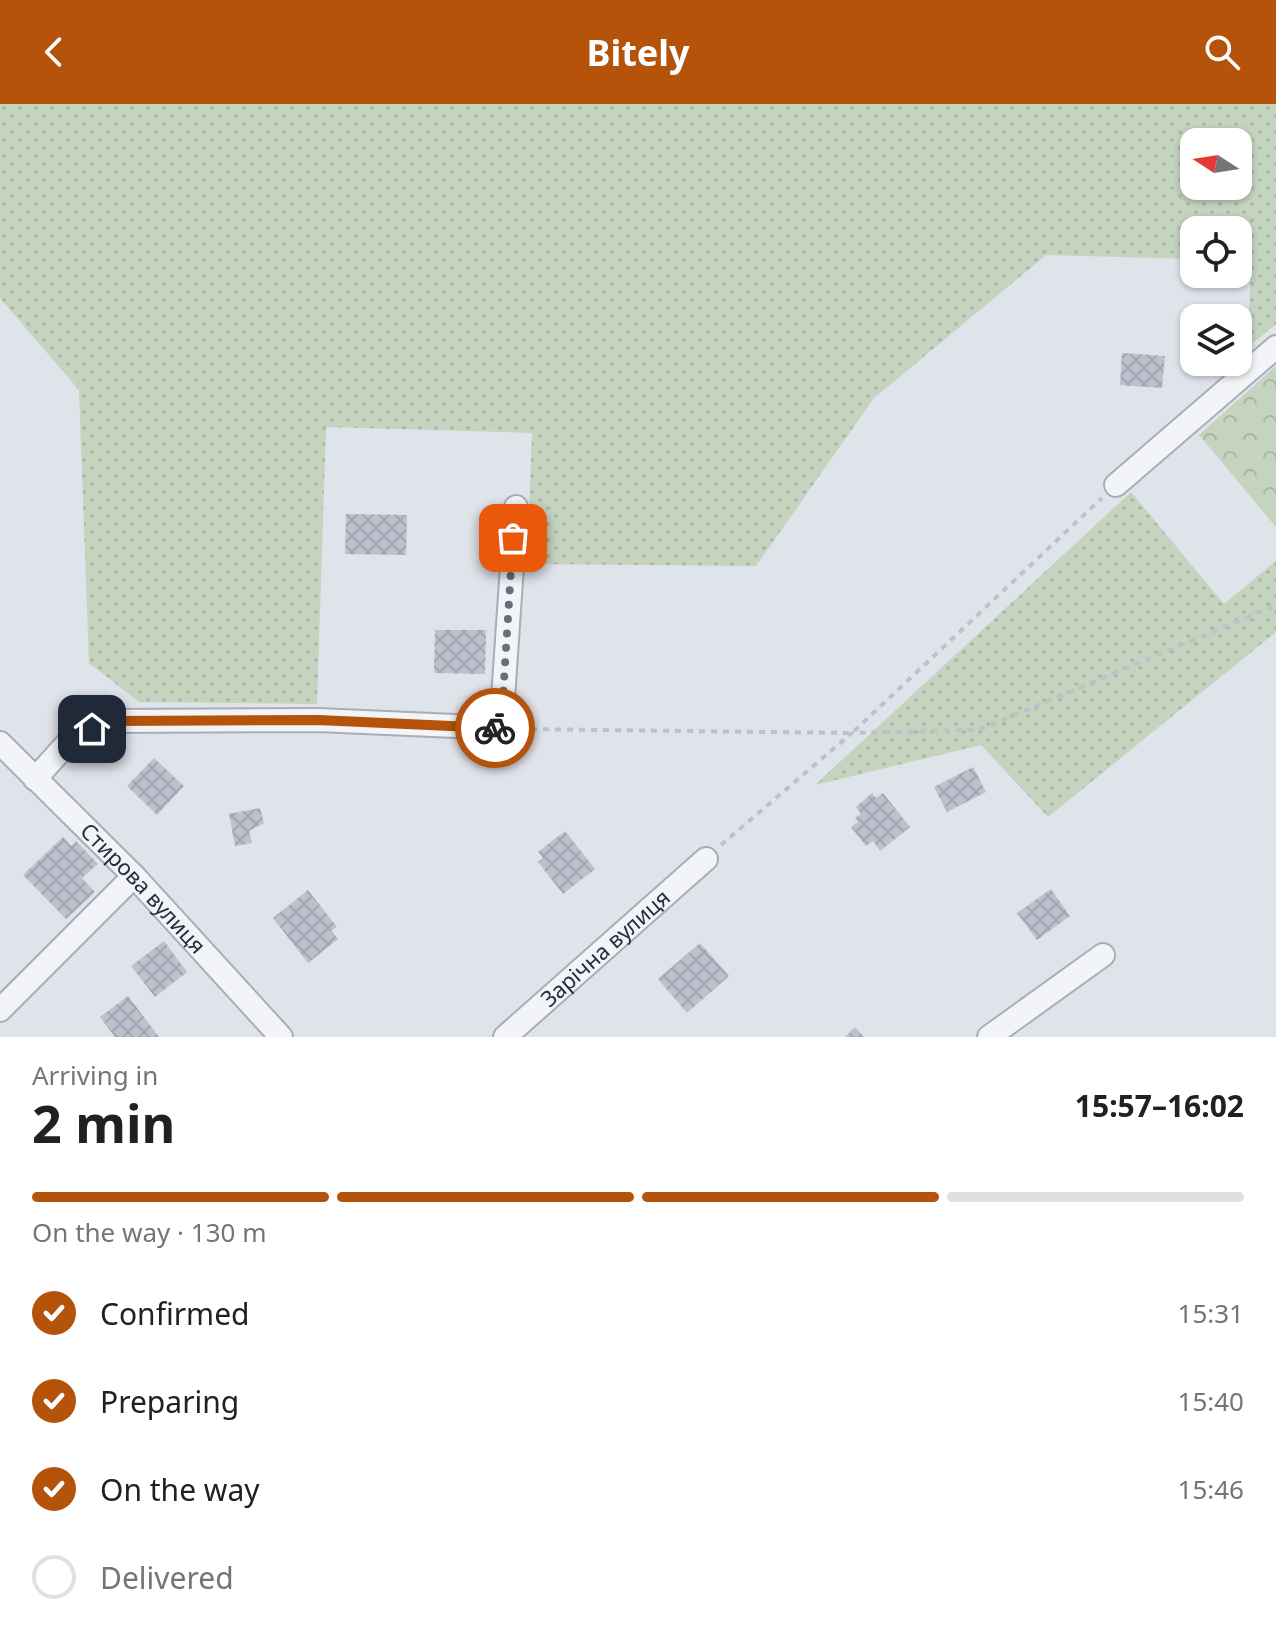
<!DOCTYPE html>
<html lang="en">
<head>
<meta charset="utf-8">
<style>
	:root { --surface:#fff; --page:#f2f2f2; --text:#202124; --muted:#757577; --line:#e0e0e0; --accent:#b45309 }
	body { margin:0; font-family:"Noto Sans",sans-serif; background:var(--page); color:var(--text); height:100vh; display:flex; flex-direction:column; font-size:30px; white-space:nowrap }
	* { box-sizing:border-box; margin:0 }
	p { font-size:26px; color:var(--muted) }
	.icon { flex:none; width:44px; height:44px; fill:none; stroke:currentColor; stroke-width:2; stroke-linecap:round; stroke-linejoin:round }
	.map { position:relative; height:933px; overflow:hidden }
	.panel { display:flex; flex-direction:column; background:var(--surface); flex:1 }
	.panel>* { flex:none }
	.needle { width:52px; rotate:282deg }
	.tools { position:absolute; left:1180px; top:24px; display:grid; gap:16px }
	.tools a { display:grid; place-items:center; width:72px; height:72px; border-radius:16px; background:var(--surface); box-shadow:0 2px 6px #0004; font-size:40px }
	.pin { position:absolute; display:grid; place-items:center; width:68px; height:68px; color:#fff; margin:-34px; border-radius:16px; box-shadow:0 4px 12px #0006 }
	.courier { position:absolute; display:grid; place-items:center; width:80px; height:80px; margin:-40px; border:6px solid #b45309; border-radius:50%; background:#fff; color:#222; box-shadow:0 2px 10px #0007 }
	.summary em { font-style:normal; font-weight:700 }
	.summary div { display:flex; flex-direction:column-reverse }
	.summary { display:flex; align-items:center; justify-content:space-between; height:136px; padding:0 32px }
	h1 { font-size:52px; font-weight:700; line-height:60px }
	.bar { display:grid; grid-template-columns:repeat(4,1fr); gap:12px 8px; align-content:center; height:96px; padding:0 32px }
	.bar i { height:10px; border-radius:6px; background:var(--line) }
	.bar .current { background:var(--accent) }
	.bar p { grid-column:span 4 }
	ol { padding:0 32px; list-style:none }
	li { display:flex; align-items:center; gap:24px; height:88px }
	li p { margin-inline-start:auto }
	li .icon { padding:8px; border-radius:50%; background:var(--accent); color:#fff; stroke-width:4 }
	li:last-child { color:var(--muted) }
	li i { width:44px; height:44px; border:4px solid var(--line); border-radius:50% }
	header { display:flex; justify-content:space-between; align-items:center; height:104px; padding:0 32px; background:var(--accent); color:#fff; font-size:36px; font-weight:700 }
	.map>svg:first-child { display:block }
</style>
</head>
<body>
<header><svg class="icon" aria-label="back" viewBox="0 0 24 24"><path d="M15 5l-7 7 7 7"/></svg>Bitely<svg class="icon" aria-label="search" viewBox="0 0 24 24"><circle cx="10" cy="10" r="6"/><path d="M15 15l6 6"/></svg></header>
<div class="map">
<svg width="1276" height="933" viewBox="0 0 1276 933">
	<defs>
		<pattern id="grass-dots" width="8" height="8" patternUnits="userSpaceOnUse" patternTransform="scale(2)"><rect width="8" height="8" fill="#c4d4bf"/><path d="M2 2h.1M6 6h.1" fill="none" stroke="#a8b6a5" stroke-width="1.8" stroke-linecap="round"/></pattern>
		<pattern id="forest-crowns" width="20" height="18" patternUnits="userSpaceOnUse" patternTransform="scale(2)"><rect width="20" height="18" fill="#c4d4bf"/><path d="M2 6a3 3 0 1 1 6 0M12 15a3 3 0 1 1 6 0" fill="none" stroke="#a8b6a5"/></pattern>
		<pattern id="building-cross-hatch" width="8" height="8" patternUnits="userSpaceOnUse" patternTransform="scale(2)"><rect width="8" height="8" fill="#bbc1cd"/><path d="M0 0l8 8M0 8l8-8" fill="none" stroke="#a1a6b1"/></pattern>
	</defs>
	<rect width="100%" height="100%" fill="#dfe3ea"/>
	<!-- grass -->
	<path fill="url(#grass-dots)" fill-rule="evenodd" d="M0,0H1276V220L1248,243L1251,157L1238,156V126H1194V155L1046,151L874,294L756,462L527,460L532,329L326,323L317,600L139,598L89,559L79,286L0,194ZM1194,38H1238V82H1194Z
		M1131,388L1224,500L1276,457V528L1048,713L981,641L815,681Z"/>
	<!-- forest -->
	<path fill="url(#forest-crowns)" d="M1276,262V423L1199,331Z"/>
	<!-- building -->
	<path fill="url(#building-cross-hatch)" d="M1122,249L1165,252L1162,284L1120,281Z
		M346,410L407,411L406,451L345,450Z
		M435,526H486L485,570L434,569Z
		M154,654L184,682L157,711L127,682Z
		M973,663L986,688L947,708L934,683Z
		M872,689L876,694L883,689L910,723L880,747L873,737L866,742L851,723L858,718L855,714L861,710L856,703Z
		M260,704L264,719L249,727L252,739L235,742L229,710Z
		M565,727L595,765L563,790L538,758L543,754L538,748Z
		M63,733L71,742L76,737L98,760L82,774L95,788L66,815L23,771Z
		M1051,785L1070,812L1037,836L1017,809Z
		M308,786L337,823L331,827L338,835L308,859L273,814Z
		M164,837L187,868L155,893L131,862Z
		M700,839L729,872L687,909L658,875Z
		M128,892L159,933H115L100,913Z
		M855,923L864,933H845Z"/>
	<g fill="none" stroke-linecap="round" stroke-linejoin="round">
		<defs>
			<g id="minor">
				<path d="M1116,381L1276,243"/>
				<path id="s1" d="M0,639L134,772L281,933"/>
				<path d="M35,675L73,633L111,617L318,616L501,624L516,403"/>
				<path d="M0,906L134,772"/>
				<path id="s2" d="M505,933L706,755"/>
				<path d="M989,933L1103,851"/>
			</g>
		</defs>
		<!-- minor casing -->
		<use href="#minor" stroke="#a8adb8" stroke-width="26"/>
		<!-- path -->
		<path stroke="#bdc1c8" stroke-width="4" stroke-dasharray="6 6" stroke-linecap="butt" d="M519,625L852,629L1102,394
			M721,741L852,629L979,626L1276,501"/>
		<!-- minor -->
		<use href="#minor" stroke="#f2f4f7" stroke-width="22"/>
	</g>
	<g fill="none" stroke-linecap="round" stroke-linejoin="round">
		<!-- done -->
		<path stroke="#676e7d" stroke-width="8" stroke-dasharray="0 14.4" d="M495,624H501L513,434"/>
		<!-- route -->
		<path stroke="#b45309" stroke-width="10" d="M92,625L111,617L318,616L495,624"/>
	</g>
	<g text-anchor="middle" stroke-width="6" stroke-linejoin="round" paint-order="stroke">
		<!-- street labels -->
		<g font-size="22" fill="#262f42" stroke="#eef2f7">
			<text dy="8" stroke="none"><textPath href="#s1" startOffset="204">Стирова вулиця</textPath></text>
			<text dy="8" stroke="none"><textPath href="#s2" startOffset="134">Зарічна вулиця</textPath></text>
		</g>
	</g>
</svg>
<div class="tools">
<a><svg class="needle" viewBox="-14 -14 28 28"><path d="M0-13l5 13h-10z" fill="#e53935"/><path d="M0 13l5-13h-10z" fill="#757577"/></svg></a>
<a><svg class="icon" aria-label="locate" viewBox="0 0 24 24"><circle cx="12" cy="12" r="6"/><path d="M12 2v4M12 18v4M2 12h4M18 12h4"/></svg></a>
<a><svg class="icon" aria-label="layers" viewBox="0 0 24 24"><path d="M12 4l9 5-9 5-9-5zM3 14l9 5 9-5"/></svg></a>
</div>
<div class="pin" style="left:513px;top:434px;background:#ea580c"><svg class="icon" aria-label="bag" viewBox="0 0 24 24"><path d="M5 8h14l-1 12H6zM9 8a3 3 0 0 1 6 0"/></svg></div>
<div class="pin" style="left:92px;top:625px;background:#1f2937"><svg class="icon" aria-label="home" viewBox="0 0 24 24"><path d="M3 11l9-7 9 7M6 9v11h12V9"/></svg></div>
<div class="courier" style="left:495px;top:624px"><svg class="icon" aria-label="bike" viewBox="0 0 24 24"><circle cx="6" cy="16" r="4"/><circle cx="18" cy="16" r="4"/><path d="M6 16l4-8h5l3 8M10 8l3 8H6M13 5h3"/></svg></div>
</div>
<section class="panel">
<div class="summary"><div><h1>2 min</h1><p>Arriving in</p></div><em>15:57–16:02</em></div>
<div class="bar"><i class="current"></i><i class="current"></i><i class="current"></i><i></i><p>On the way · 130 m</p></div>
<ol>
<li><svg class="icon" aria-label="check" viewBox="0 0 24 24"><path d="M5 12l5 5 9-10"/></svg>Confirmed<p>15:31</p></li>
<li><svg class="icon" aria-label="check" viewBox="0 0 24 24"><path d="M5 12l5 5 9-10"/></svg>Preparing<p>15:40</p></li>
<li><svg class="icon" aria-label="check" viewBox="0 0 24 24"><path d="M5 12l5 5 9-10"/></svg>On the way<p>15:46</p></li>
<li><i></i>Delivered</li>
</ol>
</section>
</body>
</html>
